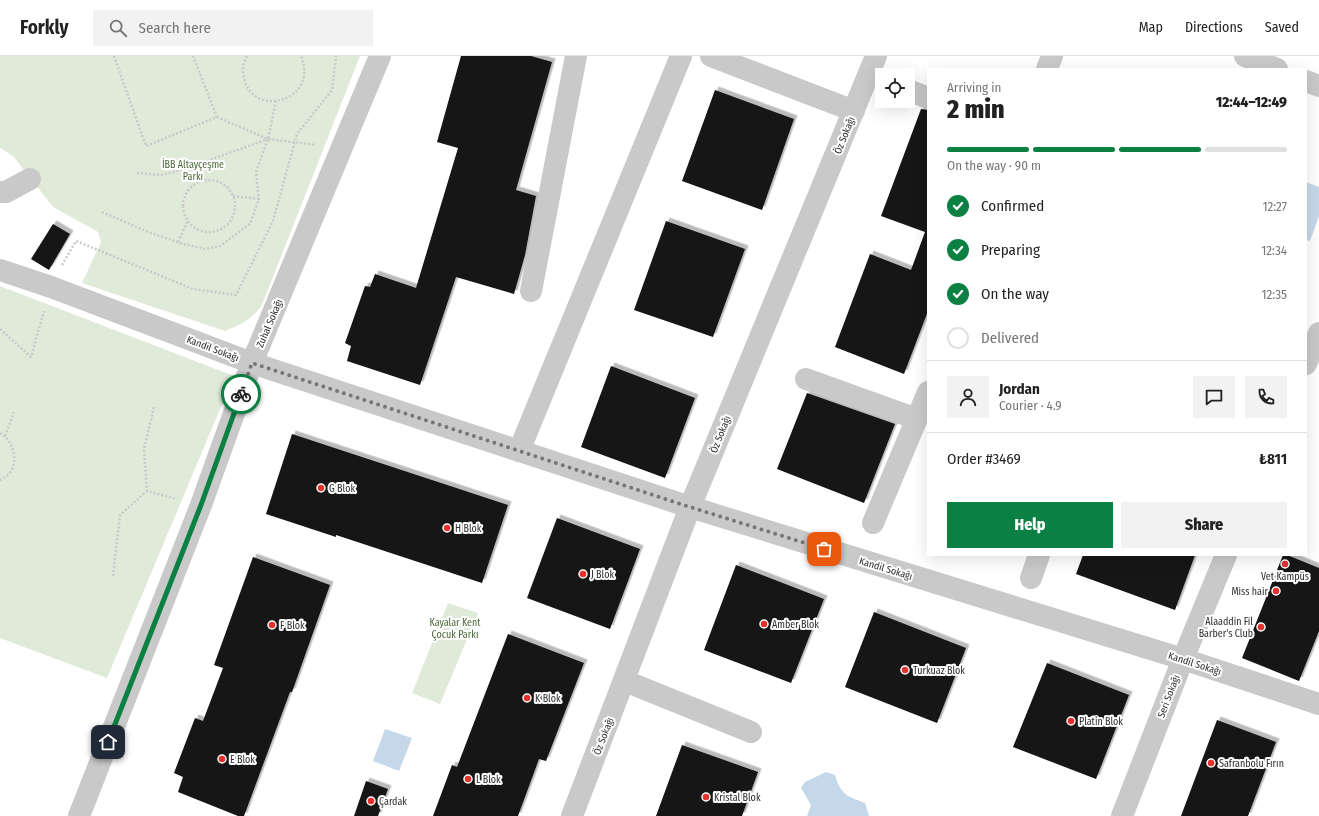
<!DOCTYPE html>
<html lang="en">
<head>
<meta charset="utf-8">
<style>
	:root { --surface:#fff; --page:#f2f2f2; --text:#222; --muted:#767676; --line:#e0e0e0; --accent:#0b8043 }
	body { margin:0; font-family:"Fira Sans Condensed",sans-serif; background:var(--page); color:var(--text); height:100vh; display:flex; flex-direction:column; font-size:15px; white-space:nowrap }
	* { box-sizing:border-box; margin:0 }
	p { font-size:13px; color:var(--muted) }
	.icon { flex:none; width:22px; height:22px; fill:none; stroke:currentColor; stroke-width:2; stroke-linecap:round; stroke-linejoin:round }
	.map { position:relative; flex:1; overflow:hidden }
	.details { position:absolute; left:927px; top:12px; width:380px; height:488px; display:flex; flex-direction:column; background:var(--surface); border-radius:0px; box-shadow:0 4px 16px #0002 }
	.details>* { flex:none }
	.buttons { position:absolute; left:875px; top:12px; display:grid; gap:8px }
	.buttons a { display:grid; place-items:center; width:40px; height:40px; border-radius:0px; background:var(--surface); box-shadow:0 4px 16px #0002; font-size:20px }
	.pin { position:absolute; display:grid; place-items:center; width:34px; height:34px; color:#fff; margin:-17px; border-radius:8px; box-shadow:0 2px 6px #0006 }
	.courier { position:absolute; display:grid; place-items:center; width:40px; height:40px; margin:-20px; border:3px solid #0b8043; border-radius:50%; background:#fff; color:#222; box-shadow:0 1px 5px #0007 }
	.summary em { font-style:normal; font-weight:800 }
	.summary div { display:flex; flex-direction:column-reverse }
	.summary { display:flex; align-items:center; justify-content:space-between; height:68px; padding:0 20px }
	h1 { font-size:26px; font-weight:800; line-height:30px }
	.bar { display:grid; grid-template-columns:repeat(4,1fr); gap:6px 4px; align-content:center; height:48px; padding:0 20px }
	.bar i { height:5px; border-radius:3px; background:var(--line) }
	.bar .selected { background:var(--accent) }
	.bar p { grid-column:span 4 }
	.line { display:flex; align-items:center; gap:10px; padding:0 20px; border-top:1px solid var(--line) }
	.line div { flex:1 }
	.round { display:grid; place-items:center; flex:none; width:42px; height:42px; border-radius:0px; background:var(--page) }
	ol { padding:0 20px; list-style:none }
	li { display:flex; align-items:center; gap:12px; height:44px }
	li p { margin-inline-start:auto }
	li .icon { padding:4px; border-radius:50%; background:var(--accent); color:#fff; stroke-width:4 }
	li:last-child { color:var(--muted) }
	li i { width:22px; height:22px; border:2px solid var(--line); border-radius:50% }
	.action { display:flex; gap:8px; margin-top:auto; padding:8px 20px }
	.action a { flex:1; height:46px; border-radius:0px; background:var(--accent); color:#fff; font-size:16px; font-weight:800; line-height:46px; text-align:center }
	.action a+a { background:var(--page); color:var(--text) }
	header { display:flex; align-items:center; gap:24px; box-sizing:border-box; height:56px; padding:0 20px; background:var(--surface); border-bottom:1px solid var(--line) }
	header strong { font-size:19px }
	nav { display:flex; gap:22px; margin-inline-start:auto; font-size:14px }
	.search { width:280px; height:36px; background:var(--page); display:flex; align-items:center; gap:10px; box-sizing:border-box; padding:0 14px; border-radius:0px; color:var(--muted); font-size:15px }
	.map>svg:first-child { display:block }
</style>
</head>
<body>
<header>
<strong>Forkly</strong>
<div class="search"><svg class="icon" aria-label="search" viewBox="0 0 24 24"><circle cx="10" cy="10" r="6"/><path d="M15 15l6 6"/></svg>Search here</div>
<nav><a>Map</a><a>Directions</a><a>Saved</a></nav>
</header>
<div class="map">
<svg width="1319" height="760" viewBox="0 0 1319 760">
	<defs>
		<filter id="shadow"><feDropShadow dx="3.5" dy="-3.5" stdDeviation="0" flood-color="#0004"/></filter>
	</defs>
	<rect width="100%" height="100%" fill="#fff"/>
	<!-- green -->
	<path fill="#e0ead9" d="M0,0H360L262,249C252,263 241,269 225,275L82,227L101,186L98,176L53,151L13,100L0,92Z
		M0,230L234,320L107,622L0,582Z
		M448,547L478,557L440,648L412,637Z"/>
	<!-- water -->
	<path fill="#c5d8ea" d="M1306,126L1319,131V160L1310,185L1306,184Z
		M385,673L412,682L399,715L373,705Z
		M826,716L835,719C841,739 847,740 865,747L869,760H807L811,749L801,732L805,726Z"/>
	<!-- building -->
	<path fill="#131313" filter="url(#shadow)" d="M461,0H531L552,6L516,134L536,140L525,199L514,238L456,221L420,329L347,305L351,290L345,287L365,230L370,231L375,218L416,232L458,92L437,86Z
		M715,34L794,63L762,154L682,125Z
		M921,53L928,54V255L904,318L835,291L870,198L911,214L925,176L881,160Z
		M666,165L745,193L713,281L634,254Z
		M53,168L70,178L49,214L31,203Z
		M611,310L695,342L665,422L581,391Z
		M807,337L895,368L864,447L777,413Z
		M292,378L508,449L482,527L336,479V481L266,458Z
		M557,462L640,493L610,573L527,542Z
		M1083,499H1195L1175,554L1076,518Z
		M1283,499H1287L1319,512V575L1299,625L1242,602Z
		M253,501L330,529L292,636H290L244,760H238L178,736L183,721L174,717L195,662L203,665L223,612L214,609Z
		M736,509L824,543L791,627L704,594Z
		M874,556L966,592L937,667L845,631Z
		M508,578L584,607L546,705L539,703L518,760H433L452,709L457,711Z
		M1047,607L1129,639L1096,723L1013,691Z
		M1217,664L1276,686L1248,760H1181Z
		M682,689L758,716L742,760H656Z
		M366,725L388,733L378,760H354Z"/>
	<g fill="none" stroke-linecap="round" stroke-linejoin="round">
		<!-- path -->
		<path stroke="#c9c9c9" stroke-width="2.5" stroke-dasharray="2 2" stroke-linecap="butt" d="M114,0L146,90L217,61L193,0
			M247,0C243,7 242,13 244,21C251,63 320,46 301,0
			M217,61L268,83L316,89
			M137,117L161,119L182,114L268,83
			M183 150a26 26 0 1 1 52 0a26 26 0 1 1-52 0Z
			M233,140L259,143
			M102,156L148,176L183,188L206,193L220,190L250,168L259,143L256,116L268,83L276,45
			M178,186L188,164
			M62,209L76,185L193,233L236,239L273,165L297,78L332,34L336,0
			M0,273L31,301L44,255
			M154,351L144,393L147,435L177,443
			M0,377C17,387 21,415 0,424
			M5,380L14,356
			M113,520L120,459L147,435"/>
		<!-- minor -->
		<path stroke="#c9c9c9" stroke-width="22" d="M711,0L854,55
			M1245,0L1277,13
			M1047,13L1052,0
			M1306,25L1319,30
			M908,34L928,42
			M0,136H6L30,123
			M0,214L51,231L252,307L690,451L1183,603L1319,648
			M531,235L576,0
			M1306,308L1319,277
			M806,323L917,363
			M519,395L681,0
			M873,467L928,336
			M1031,522L1039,499
			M625,625L751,676
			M79,760L201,449L252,307L380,0
			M572,760L690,451L876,0
			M1122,760L1183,603L1226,499"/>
	</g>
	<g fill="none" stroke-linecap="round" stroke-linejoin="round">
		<!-- done -->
		<path stroke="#767676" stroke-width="4" stroke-dasharray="0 7.2" d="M241,338L252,307L690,451L824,493"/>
		<!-- route -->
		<path stroke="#0b8043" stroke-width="5" d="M108,686L201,449L241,338"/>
	</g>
	<!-- markers -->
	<g fill="#e3322e" stroke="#fff" stroke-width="1.5">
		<circle cx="321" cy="432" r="4"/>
		<circle cx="447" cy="472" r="4"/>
		<circle cx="1285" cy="508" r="4"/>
		<circle cx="583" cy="518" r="4"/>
		<circle cx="1276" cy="535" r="4"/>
		<circle cx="764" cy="568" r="4"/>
		<circle cx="272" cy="569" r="4"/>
		<circle cx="1261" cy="571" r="4"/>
		<circle cx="905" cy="614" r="4"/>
		<circle cx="527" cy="642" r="4"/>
		<circle cx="1071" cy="665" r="4"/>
		<circle cx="222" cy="703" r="4"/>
		<circle cx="1211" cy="707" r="4"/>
		<circle cx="468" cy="723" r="4"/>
		<circle cx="706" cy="741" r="4"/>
		<circle cx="371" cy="745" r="4"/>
	</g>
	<g text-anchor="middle" stroke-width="4" stroke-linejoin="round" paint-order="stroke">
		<!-- street labels -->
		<g font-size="10" fill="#2c2c2c" stroke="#fff">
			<text transform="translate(844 79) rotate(-68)" y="4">Öz Sokağı</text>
			<text transform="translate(269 267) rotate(-67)" y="4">Zuhal Sokağı</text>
			<text transform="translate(213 292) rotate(21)" y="4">Kandil Sokağı</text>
			<text transform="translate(720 378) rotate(-68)" y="4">Öz Sokağı</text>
			<text transform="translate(886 512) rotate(17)" y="4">Kandil Sokağı</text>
			<text transform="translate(1195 607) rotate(18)" y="4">Kandil Sokağı</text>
			<text transform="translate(1168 640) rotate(-69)" y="4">Seri Sokağı</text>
			<text transform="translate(603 680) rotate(-69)" y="4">Öz Sokağı</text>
		</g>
		<!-- park labels -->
		<g font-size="10" fill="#4b673a" stroke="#fff">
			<text x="193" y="112">İBB Altayçeşme<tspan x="193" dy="12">Parkı</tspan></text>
			<text x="455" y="570">Kayalar Kent<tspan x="455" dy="12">Çocuk Parkı</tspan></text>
		</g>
		<!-- poi labels -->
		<g font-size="10" fill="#2c2c2c" stroke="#fff" text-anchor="start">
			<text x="329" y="436">G Blok</text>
			<text x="455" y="476">H Blok</text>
			<text x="591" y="522">J Blok</text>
			<text x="1285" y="524" text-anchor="middle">Vet Kampüs</text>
			<text x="1268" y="539" text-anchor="end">Miss hair</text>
			<text x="1253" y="569" text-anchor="end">Alaaddin Fil<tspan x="1253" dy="12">Barber's Club</tspan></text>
			<text x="772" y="572">Amber Blok</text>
			<text x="280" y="573">F Blok</text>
			<text x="913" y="618">Turkuaz Blok</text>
			<text x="535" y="646">K Blok</text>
			<text x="1079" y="669">Platin Blok</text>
			<text x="230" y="707">E Blok</text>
			<text x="1219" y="711">Safranbolu Fırın</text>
			<text x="476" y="727">L Blok</text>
			<text x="714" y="745">Kristal Blok</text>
			<text x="379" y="749">Çardak</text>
		</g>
	</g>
</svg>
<div class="buttons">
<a><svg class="icon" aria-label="locate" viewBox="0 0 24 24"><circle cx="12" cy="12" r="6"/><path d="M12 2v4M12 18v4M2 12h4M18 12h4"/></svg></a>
</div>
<div class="pin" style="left:824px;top:493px;background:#ea580c"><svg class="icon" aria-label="bag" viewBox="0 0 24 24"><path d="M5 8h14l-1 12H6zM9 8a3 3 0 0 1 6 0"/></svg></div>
<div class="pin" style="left:108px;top:686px;background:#1f2937"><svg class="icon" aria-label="home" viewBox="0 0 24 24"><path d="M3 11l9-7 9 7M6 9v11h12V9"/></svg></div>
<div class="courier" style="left:241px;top:338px"><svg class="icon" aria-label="bike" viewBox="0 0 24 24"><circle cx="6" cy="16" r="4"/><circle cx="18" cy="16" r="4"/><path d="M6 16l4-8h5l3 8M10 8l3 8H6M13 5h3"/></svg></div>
<section class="details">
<div class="summary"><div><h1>2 min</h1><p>Arriving in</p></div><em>12:44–12:49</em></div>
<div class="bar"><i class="selected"></i><i class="selected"></i><i class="selected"></i><i></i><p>On the way · 90 m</p></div>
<ol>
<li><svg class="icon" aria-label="check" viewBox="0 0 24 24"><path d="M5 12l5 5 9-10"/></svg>Confirmed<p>12:27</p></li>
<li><svg class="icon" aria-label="check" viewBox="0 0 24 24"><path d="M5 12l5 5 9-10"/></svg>Preparing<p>12:34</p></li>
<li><svg class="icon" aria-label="check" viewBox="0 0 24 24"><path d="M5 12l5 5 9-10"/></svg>On the way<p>12:35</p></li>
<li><i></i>Delivered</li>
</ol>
<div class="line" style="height:72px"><a class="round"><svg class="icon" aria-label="person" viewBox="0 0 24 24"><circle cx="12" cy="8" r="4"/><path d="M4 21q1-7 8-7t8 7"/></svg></a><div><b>Jordan</b><p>Courier · 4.9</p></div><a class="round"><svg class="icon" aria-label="chat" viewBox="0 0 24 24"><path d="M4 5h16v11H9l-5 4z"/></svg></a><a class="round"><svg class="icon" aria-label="phone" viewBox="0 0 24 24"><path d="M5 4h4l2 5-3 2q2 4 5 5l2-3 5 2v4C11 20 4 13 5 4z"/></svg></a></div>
<div class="line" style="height:52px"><div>Order #3469</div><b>₺811</b></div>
<div class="action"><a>Help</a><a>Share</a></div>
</section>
</div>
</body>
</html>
